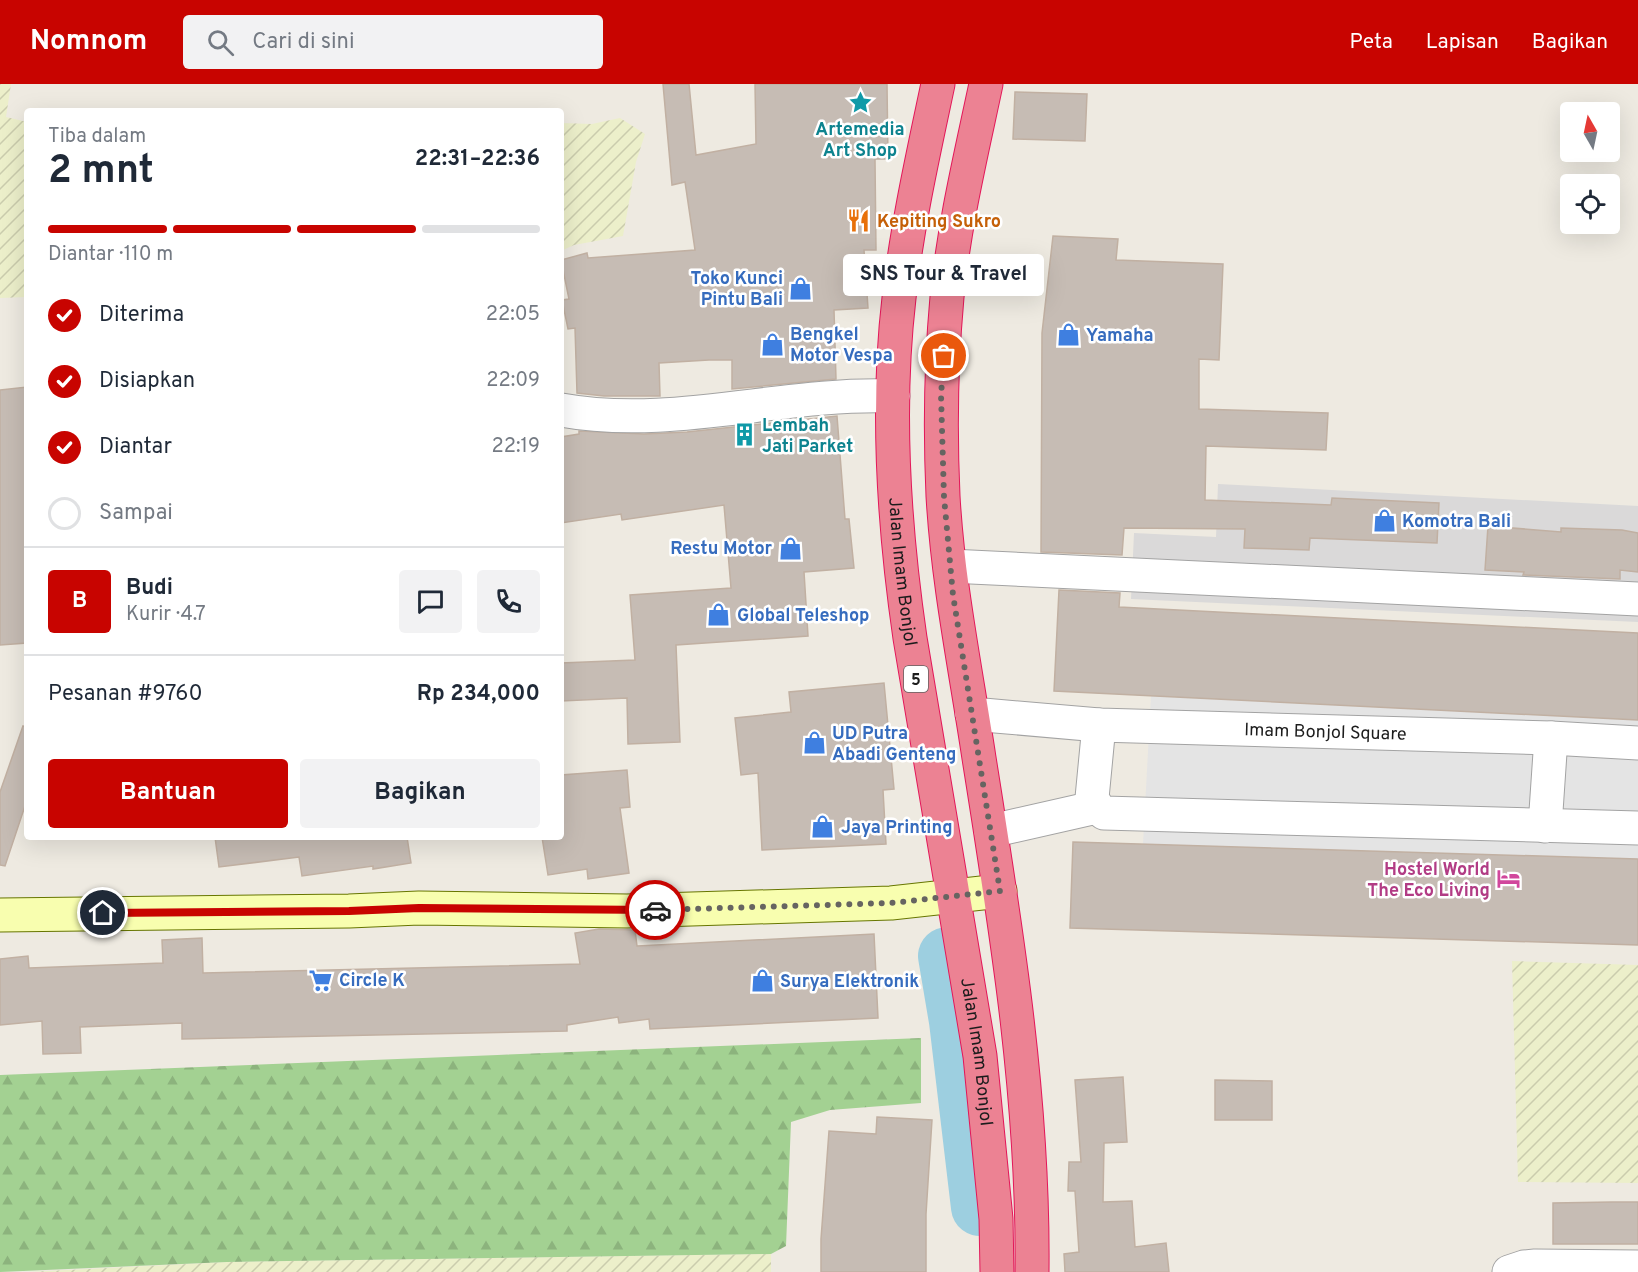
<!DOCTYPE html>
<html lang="id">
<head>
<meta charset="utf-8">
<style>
	:root { --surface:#fff; --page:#f2f2f3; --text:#1f2937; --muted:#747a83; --line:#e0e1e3; --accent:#c80400 }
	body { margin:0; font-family:Overpass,sans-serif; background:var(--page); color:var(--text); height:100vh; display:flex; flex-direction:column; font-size:22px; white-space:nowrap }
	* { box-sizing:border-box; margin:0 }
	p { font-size:20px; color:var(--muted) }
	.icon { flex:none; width:33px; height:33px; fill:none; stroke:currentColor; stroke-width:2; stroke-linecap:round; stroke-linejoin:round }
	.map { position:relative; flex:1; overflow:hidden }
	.side { position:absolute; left:24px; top:24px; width:540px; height:732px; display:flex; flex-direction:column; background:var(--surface); border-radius:6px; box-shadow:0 6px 24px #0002 }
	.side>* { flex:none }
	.needle { width:39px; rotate:351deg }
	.fabs { position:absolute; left:1560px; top:18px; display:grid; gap:12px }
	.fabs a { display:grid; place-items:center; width:60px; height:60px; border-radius:6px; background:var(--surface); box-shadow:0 6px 24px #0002; font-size:30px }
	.pin { position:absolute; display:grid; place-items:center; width:51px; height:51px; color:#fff; margin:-26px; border:3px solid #fff; border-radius:50%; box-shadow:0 2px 6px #0007 }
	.courier { position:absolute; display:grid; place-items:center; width:60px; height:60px; margin:-30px; border:4px solid #c80400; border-radius:50%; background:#fff; color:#222; box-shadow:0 2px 8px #0007 }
	.bubble { position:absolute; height:42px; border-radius:6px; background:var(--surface); box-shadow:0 6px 24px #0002; font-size:20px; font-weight:700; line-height:42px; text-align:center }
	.summary em { font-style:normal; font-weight:700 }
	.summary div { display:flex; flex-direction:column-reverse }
	.summary { display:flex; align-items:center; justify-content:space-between; height:102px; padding:0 24px }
	h1 { font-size:39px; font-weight:700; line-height:45px }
	.bar { display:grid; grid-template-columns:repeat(4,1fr); gap:9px 6px; align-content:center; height:72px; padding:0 24px }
	.bar i { height:8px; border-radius:4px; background:var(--line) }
	.bar .selected { background:var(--accent) }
	.bar p { grid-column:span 4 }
	.line { display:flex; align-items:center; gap:15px; padding:0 24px; border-top:2px solid var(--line) }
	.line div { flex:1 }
	.round { display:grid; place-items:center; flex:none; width:63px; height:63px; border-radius:6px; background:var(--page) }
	ol { padding:0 24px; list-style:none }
	li { display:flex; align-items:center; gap:18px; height:66px }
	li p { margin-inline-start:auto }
	li .icon { padding:6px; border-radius:50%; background:var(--accent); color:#fff; stroke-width:4 }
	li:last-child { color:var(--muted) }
	li i { width:33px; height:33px; border:3px solid var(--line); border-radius:50% }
	.button { display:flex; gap:12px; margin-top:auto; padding:12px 24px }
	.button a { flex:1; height:69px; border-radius:6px; background:var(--accent); color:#fff; font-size:24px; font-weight:700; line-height:69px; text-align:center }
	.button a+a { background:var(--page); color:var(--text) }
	header { display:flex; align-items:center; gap:36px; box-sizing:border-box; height:84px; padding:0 30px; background:var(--accent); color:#fff }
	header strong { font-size:28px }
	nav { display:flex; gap:33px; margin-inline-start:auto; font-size:21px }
	.search { width:420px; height:54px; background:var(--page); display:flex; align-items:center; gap:15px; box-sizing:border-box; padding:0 21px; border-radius:6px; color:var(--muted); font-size:22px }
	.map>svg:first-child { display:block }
</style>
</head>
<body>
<header>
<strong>Nomnom</strong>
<div class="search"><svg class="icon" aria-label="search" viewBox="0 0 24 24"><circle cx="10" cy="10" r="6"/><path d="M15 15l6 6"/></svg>Cari di sini</div>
<nav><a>Peta</a><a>Lapisan</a><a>Bagikan</a></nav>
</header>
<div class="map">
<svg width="1638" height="1188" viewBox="0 0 1638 1188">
	<defs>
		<pattern id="farmland-furrows" width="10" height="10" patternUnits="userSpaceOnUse" patternTransform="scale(1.5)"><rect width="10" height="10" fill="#ecefca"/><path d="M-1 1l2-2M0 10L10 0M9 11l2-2" fill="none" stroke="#caccad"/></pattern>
		<pattern id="forest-firs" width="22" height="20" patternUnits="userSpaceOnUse" patternTransform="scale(1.5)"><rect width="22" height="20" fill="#a3d192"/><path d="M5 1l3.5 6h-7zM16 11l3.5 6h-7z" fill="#8cb37d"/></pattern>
	</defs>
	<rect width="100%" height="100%" fill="#eeeae1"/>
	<!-- residential -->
	<path fill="#dad9d9" d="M1218,400L1638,422V538L1131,515L1134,449L1216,453Z"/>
	<!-- farmland -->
	<path fill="url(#farmland-furrows)" d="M0,0H11L6,33L27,38V213L0,214Z
		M620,34L645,50L636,78L623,152L574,161L561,167V39L592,40Z
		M1512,877L1638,881V1099L1518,1098Z
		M771,1170V1188H28L227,1178Z"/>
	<!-- forest -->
	<path fill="url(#forest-firs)" d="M921,954V1019L830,1026L791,1038L786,1162L771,1170L227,1178L0,1188V991Z"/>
	<!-- parking -->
	<path fill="#e4e4e4" d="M1151,612L1638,636V775L1143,760Z"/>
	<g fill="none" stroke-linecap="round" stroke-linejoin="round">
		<!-- river -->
		<path stroke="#9dcfe0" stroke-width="58" d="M947,872L958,937L980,1123"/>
	</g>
	<!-- building -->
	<path fill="#c6bcb4" stroke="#c1b0a2" stroke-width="1.5" d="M663,0H689L696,71L756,60L755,0H887L888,75H875L876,166H864L868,224L834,226L836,295L732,305V276H709L659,279L660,312H604L577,309L575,244L568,245L562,216L569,215L561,176L587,169L588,174L695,166L685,98L672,101Z
		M1015,8L1087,10L1085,57L1013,55Z
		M1053,152L1118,155L1116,176L1223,180L1219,276L1199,275V325L1328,329L1326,366L1206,362L1205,416L1331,421L1332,414L1439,419L1437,459L1310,454L1309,466L1244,464L1245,445L1124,444L1122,471L1041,468L1042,249Z
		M27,303V559L0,561V306Z
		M837,332L845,435H849L854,484L804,488L808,552L676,561L680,658L628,660L627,614L561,617V579L635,576L630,511L731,504L724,421L622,436L621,430L561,439V353L579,350V347L644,350L687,348Z
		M1488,442L1561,448V444L1622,446L1638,449V488L1620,486V495L1523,491L1524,488L1485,486Z
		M1059,506L1120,509L1119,523L1638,549V636L1054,607Z
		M884,599L894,705L883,706L886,760L762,766L758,689L741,691L735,634L791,628L789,608Z
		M23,642L27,643V716L5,782L0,781V708Z
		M627,686L630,723L620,724L629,789L588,795L587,785L548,791L542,753H561V691Z
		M215,753H407L411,779L373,785V782L302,792L299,773L219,783Z
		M1073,758L1638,775V861L1070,844Z
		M599,845L635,846L637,862L874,850L878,934L650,945L649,935L619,939L618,933L567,941V947L182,955V939L80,943L81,969L43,970L42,937L0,941V875L28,872L29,884L163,879L162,856L202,854L203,889L580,880L575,849Z
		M1123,993L1127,1058L1104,1059L1103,1118L1132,1117L1135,1163L1166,1159L1169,1188H1065L1064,1170L1079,1168L1075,1107H1068L1069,1078H1081L1075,996Z
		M1215,996L1272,997V1036H1215Z
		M877,1033L932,1036L926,1130V1188H821V1155L829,1047L876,1050Z
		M1612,1118H1638V1160H1553V1119Z"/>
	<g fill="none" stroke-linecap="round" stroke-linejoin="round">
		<defs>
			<g id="street">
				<path d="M561,326C672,346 782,308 893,312"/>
				<path d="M950,482L1638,515"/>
				<path id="s1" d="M972,630L1099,641L1551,654L1638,659"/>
				<path d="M1099,641L1092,714L1097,723L1104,729L1638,744"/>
				<path d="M1545,742L1551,654"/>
				<path d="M991,747L1097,723"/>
				<path d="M1509,1188L1524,1183L1535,1182L1638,1183"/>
			</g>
			<path id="secondary" d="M0,831L349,827L419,824L627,827L891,819L1000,807"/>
			<g id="highway">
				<path id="s2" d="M938,0C923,71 907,142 899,214C886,325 894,444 910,554L980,972L996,1135L997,1188"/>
				<path d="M986,0C971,71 954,141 947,213C941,279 940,346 943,412C948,500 966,587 979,674C1006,844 1034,1015 1032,1188"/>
			</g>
		</defs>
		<!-- street casing -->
		<use href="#street" stroke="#a3a3a3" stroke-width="35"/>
		<!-- secondary casing -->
		<use href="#secondary" stroke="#677600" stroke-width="35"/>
		<!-- highway casing -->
		<use href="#highway" stroke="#e31759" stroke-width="35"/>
		<!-- street -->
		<use href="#street" stroke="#fff" stroke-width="33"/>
		<!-- secondary -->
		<use href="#secondary" stroke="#f8feaf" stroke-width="33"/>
		<!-- highway -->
		<use href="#highway" stroke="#ec8293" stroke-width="33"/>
	</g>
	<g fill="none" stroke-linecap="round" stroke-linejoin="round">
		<!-- done -->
		<path stroke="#666461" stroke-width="6" stroke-dasharray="0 10.8" d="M655,826L891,819L1000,807L953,511L944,413L941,311L944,272"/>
		<!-- route -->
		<path stroke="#c80400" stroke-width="8" d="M103,829L349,827L419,824L655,826"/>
	</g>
	<!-- icons -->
	<defs>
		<symbol id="sight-bare" viewBox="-9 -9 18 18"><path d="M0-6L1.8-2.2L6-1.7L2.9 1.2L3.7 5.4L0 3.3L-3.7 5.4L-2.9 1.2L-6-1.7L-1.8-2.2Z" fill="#0f9aa8" stroke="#fff" stroke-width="2.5" paint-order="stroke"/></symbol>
		<symbol id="restaurant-bare" viewBox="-9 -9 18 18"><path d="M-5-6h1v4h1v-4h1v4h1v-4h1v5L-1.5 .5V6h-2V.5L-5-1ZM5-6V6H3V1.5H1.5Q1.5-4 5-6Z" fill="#e8710a" stroke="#fff" stroke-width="2.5" paint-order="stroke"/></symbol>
		<symbol id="shop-bare" viewBox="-9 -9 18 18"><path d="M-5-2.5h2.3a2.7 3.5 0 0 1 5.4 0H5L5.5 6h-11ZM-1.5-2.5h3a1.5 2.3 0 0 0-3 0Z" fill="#3f7fe0" stroke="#fff" stroke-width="2.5" paint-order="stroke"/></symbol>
		<symbol id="building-bare" viewBox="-9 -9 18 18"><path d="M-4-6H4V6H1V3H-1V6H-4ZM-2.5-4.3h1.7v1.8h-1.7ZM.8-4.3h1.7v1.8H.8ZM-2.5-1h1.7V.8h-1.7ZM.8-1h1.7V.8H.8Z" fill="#0f9aa8" stroke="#fff" stroke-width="2.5" paint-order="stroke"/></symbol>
		<symbol id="hotel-bare" viewBox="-9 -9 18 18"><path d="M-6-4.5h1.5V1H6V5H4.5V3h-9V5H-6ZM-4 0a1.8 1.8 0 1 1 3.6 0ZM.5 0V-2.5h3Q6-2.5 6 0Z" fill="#d1479c" stroke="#fff" stroke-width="2.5" paint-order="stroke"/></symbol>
		<symbol id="supermarket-bare" viewBox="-9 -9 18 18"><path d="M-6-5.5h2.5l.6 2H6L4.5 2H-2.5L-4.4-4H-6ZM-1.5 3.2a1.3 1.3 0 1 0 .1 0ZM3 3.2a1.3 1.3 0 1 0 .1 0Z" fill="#3f7fe0" stroke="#fff" stroke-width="2.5" paint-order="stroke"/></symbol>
	</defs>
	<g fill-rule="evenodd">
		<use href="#sight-bare" x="844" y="2" width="33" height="33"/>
		<use href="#restaurant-bare" x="842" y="120" width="33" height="33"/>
		<use href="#shop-bare" x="784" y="188" width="33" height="33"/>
		<use href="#shop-bare" x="1052" y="234" width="33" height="33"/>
		<use href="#shop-bare" x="756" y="244" width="33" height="33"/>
		<use href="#building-bare" x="728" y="334" width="33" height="33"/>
		<use href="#shop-bare" x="1368" y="420" width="33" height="33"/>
		<use href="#shop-bare" x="774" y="448" width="33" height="33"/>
		<use href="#shop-bare" x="702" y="514" width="33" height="33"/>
		<use href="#shop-bare" x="798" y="642" width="33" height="33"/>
		<use href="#shop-bare" x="806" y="726" width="33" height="33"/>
		<use href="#hotel-bare" x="1492" y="778" width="33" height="33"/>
		<use href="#supermarket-bare" x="304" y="880" width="33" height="33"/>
		<use href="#shop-bare" x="746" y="880" width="33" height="33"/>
	</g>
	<g text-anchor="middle" stroke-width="5" stroke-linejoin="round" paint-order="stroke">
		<!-- shield labels -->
		<rect fill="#fff" stroke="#606060" stroke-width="1.5" x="904" y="582" width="24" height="26" rx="4.5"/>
		<g font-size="16" font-weight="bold" fill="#1c1c1c">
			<text x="916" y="601">5</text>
		</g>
		<!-- culture labels -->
		<g font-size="18" font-weight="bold" fill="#0d838f" stroke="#fff">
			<text x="860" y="51">Artemedia<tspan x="860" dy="21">Art Shop</tspan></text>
			<text x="762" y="347" text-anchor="start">Lembah<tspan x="762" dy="21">Jati Parket</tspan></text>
		</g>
		<!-- food labels -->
		<g font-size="18" font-weight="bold" fill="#c56008" stroke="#fff" text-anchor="start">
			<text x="877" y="143">Kepiting Sukro</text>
		</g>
		<!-- shop labels -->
		<g font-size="18" font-weight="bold" fill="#366cbe" stroke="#fff" text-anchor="start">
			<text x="783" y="200" text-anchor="end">Toko Kunci<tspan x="783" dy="21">Pintu Bali</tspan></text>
			<text x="790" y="256">Bengkel<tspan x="790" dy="21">Motor Vespa</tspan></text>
			<text x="1086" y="257">Yamaha</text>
			<text x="1402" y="443">Komotra Bali</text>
			<text x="772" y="470" text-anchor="end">Restu Motor</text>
			<text x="737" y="537">Global Teleshop</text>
			<text x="832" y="655">UD Putra<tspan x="832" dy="21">Abadi Genteng</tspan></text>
			<text x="841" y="749">Jaya Printing</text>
			<text x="339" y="902">Circle K</text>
			<text x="780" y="903">Surya Elektronik</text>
		</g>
		<!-- street labels -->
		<g font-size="18" fill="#1c1c1c" stroke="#fff">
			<text dy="6" stroke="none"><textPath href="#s2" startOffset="492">Jalan Imam Bonjol</textPath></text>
			<text dy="6" stroke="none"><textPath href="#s1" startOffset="354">Imam Bonjol Square</textPath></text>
			<text dy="6" stroke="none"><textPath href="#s2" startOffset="978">Jalan Imam Bonjol</textPath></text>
		</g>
		<!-- hotel labels -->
		<g font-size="18" font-weight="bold" fill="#b23c85" stroke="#fff" text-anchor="end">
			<text x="1490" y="791">Hostel World<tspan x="1490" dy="21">The Eco Living</tspan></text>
		</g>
	</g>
</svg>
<div class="fabs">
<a><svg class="needle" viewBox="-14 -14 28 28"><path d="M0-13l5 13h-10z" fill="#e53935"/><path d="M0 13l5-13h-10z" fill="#747a83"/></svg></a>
<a><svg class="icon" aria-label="locate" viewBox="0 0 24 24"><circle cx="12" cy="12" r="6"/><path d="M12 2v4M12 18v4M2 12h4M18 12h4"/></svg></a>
</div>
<div class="pin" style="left:944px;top:272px;background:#ea580c"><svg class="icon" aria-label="bag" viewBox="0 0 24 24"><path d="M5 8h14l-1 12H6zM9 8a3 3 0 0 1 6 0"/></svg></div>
<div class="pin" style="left:103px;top:829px;background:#1f2937"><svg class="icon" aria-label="home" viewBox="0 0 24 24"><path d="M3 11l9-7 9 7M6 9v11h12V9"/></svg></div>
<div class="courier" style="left:655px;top:826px"><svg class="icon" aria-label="car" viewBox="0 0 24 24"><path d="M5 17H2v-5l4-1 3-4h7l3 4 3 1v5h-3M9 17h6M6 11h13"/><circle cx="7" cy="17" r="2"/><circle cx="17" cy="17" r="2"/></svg></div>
<div class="bubble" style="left:843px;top:170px;width:201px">SNS Tour &amp; Travel</div>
<section class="side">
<div class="summary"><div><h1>2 mnt</h1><p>Tiba dalam</p></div><em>22:31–22:36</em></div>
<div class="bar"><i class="selected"></i><i class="selected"></i><i class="selected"></i><i></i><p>Diantar · 110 m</p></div>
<ol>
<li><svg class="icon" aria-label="check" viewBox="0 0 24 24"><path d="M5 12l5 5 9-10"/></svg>Diterima<p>22:05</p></li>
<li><svg class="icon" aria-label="check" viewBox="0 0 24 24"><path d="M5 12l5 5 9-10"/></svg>Disiapkan<p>22:09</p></li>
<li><svg class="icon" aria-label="check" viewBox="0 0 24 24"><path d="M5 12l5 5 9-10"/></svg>Diantar<p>22:19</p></li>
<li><i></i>Sampai</li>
</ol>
<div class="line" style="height:108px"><b class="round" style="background:var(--accent);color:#fff">B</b><div><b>Budi</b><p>Kurir · 4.7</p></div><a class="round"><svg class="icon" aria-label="chat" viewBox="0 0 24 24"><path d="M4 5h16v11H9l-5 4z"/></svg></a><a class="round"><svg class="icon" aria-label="phone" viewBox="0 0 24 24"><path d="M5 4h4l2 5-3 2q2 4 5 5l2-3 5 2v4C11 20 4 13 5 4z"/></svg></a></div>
<div class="line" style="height:78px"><div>Pesanan #9760</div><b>Rp 234,000</b></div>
<div class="button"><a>Bantuan</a><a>Bagikan</a></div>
</section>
</div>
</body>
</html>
